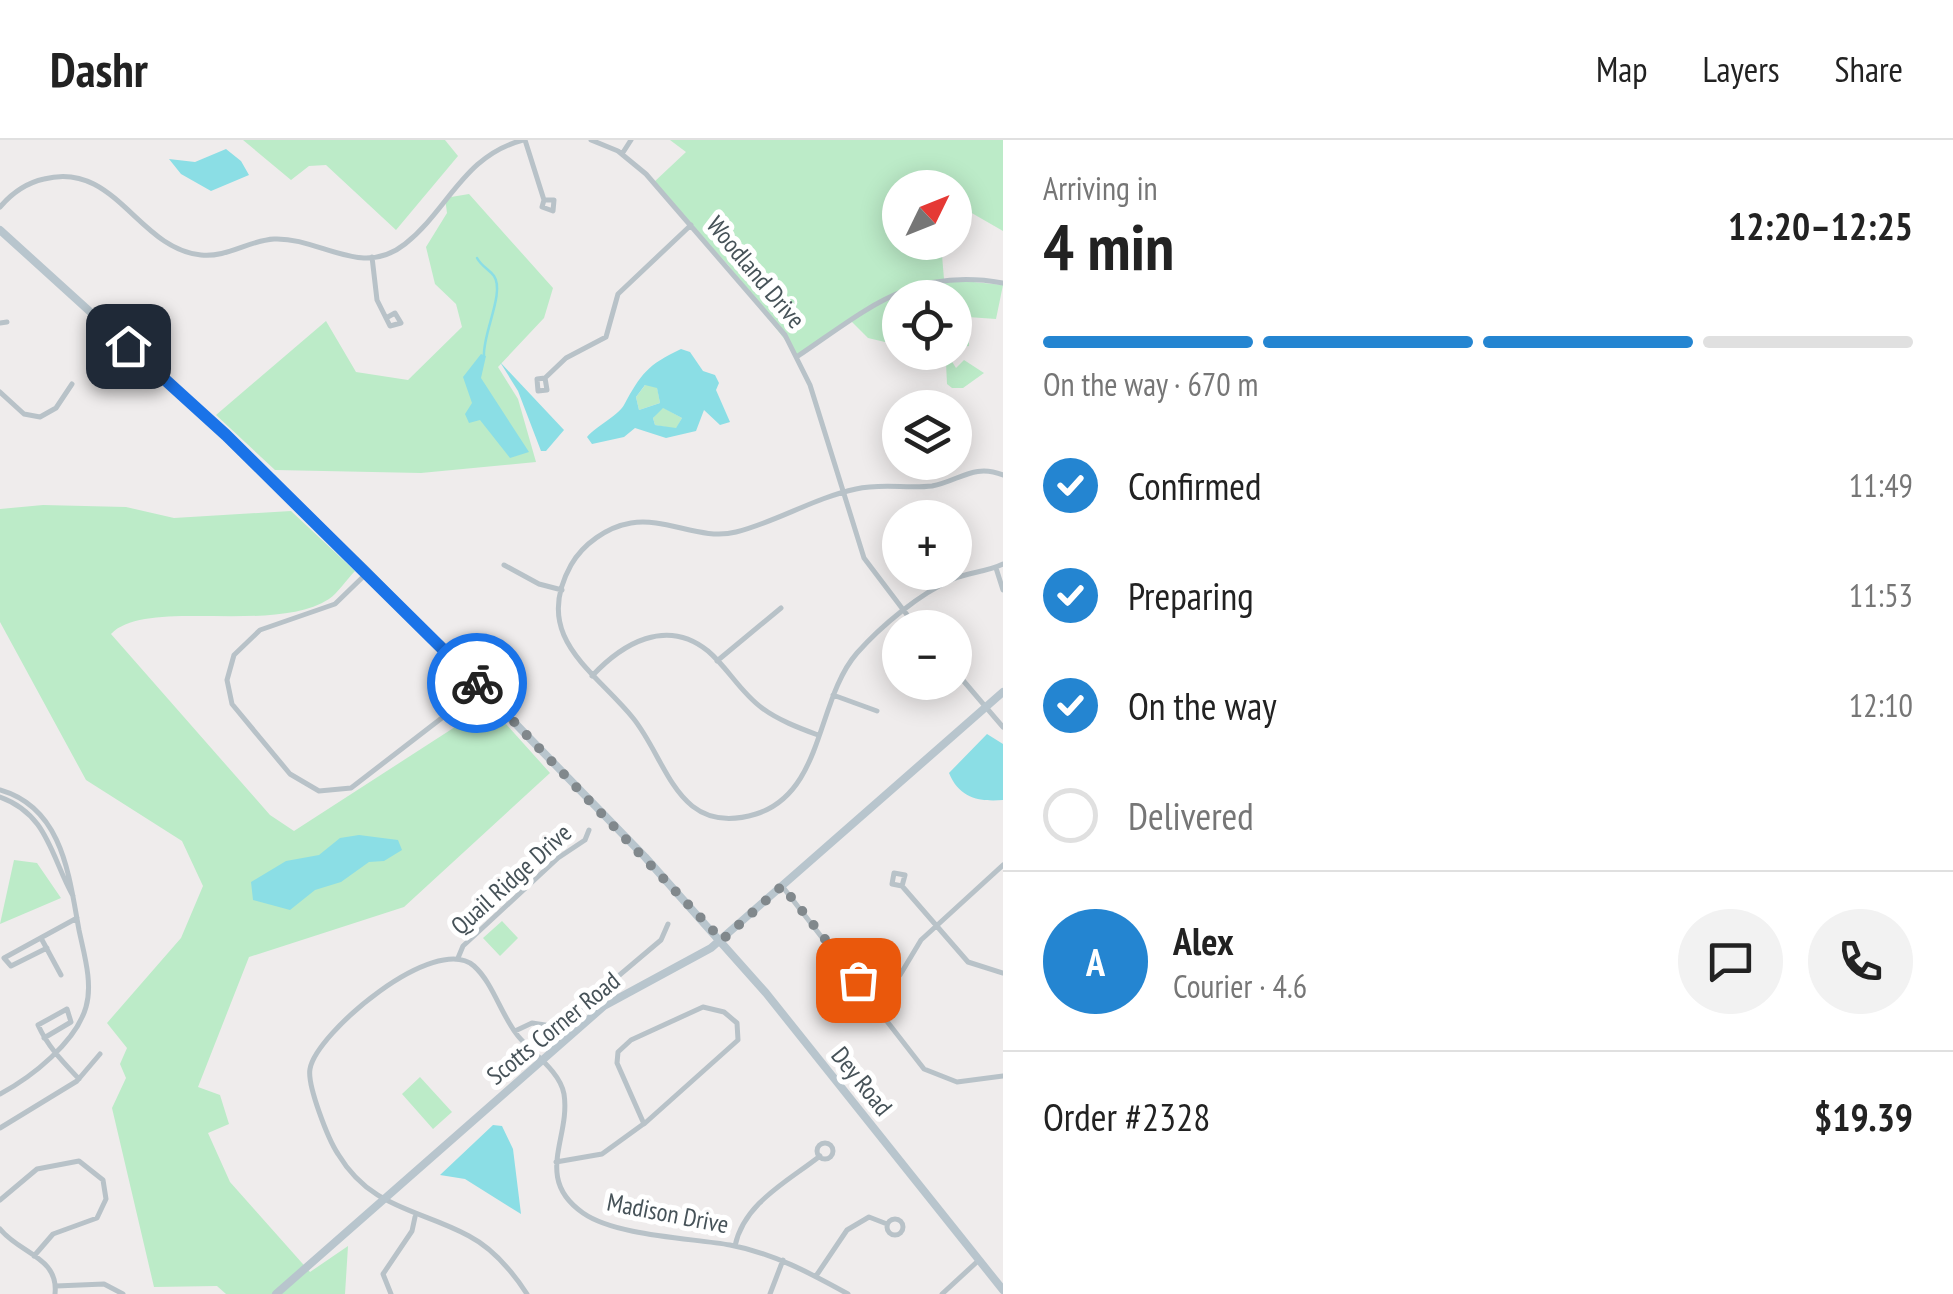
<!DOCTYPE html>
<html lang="en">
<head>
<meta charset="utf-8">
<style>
	:root { --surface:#fff; --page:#f2f2f2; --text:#222; --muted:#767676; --line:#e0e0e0; --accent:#2485d1 }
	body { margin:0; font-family:"PT Sans Narrow",sans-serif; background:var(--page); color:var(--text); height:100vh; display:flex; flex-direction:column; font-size:38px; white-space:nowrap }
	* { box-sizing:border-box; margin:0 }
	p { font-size:32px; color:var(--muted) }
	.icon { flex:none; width:55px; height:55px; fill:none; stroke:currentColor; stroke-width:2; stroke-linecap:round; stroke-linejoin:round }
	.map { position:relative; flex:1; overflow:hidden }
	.panel { display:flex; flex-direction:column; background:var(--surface); width:950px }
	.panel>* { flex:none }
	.needle { width:65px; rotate:47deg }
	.buttons { position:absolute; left:882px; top:30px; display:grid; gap:20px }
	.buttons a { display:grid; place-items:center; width:90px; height:90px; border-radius:50%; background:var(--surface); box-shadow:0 5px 25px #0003; font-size:50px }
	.pin { position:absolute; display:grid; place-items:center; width:85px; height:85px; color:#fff; margin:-42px; border-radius:20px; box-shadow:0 5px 15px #0006 }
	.courier { position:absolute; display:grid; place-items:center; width:100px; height:100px; margin:-50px; border:8px solid #1a73e8; border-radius:50%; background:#fff; color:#222; box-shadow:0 2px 12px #0007 }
	.head em { font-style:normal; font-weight:700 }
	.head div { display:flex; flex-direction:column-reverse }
	.head { display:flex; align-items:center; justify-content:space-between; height:170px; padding:0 40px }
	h1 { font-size:65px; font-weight:700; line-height:75px }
	.bar { display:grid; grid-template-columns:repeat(4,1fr); gap:15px 10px; align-content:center; height:120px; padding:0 40px }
	.bar i { height:12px; border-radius:8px; background:var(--line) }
	.bar .current { background:var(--accent) }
	.bar p { grid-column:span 4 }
	.line { display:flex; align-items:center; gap:25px; padding:0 40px; border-top:2px solid var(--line) }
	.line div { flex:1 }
	.round { display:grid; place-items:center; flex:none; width:105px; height:105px; border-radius:52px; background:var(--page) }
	ol { padding:0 40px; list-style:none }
	li { display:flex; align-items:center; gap:30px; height:110px }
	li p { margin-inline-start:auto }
	li .icon { padding:10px; border-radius:50%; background:var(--accent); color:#fff; stroke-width:4 }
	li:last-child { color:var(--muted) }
	li i { width:55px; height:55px; border:5px solid var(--line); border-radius:50% }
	header { display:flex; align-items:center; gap:60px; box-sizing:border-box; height:140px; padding:0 50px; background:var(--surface); border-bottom:2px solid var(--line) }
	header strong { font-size:48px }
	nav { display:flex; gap:55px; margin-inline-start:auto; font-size:35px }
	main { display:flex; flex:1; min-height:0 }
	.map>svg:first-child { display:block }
</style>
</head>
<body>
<header>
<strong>Dashr</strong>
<nav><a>Map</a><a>Layers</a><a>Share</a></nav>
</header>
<main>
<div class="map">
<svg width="1003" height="1154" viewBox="0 0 1003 1154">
	<rect width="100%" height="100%" fill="#efecec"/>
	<!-- green -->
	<path fill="#bcebc8" d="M243,0H445L458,16L396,90L326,25L309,26L291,40Z
		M670,0H1003V91L963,68L955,71V48H900V102L941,103L944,139L1003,145L996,179L968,177L969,206L955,208V158H900V195L885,202L868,198L851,181L798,217L728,125L653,43L686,12Z
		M469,54L553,148L544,178L498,227L518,259L536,322L421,333L275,330L216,275L326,181L356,232L408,240L462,187L456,164L435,144L426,107L447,73L445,58Z
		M951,220L956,228L964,220L984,233L963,248H952L947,244L946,223Z
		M646,244L657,247L660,263L639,270L636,257Z
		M662,267L682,278L676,289L655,285L653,278Z
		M43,365L126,367L174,378L291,371L355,431C347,439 338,453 329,459C273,495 146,457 111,494L270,675L294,691L489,565L550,633L404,767L249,817L198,947L220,955L229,984L208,993L230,1042L310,1132L348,1106L345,1154H226L217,1146L154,1147L112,968L126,938L120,924L127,908L107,883L181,798L203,746L182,701L86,640L0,482V369Z
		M14,720L37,723L61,758L0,784Z
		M502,781L518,798L500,816L483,798Z
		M420,937L452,972L433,989L402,954Z"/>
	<!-- water -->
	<path fill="#8bdee5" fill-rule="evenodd" d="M226,9L241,21L249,35L211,51L181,34L169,19L195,22Z
		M681,209L690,212L703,231L715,235L719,243L716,250L730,282L720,285L704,270L696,291L666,298L635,288L624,297L592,304L587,297C596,286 618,276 624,265C641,234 647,225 681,209ZM645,245L657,248L660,263L639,270L636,257ZM663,268L682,278L676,288L655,285L653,278Z
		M481,214L486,216L481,238L529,312L510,318L480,280L469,283L465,274L472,263L463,237Z
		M500,222L564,290L546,311H541L518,251Z
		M987,594L1003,604V660C979,662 959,658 949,633Z
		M359,695L398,700L402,710L384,721L369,722L341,742L315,750L290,770L253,760L251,742L286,721L319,715L340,698Z
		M493,985L502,986L513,1009L521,1074L465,1039L440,1035Z"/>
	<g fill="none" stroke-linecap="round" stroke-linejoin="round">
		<!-- stream -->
		<path stroke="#8bdee5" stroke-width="2.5" d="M477,118C482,127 489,129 494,136C505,152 483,193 484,215"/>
		<!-- street -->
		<path stroke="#b8c2c8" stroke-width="5" d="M525,0L544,60L542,67L553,71L554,60H544
			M591,0L618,11L646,34L785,195L810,245L864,418L917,488
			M622,14L631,0
			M0,67C12,53 26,43 44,39C115,20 138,109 201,115C226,118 250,100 274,99C320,97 361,139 405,104C449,69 463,16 523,0
			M372,117L377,160L390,186L401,183L395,173L386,178
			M0,183L7,182
			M798,216C869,168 912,127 1003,143
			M545,238L547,250L538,251L537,239L545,238L566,218L606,197L618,154L691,85
			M0,252L24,274L40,277L56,268L72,244
			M1003,335C974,323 959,341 932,346C907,349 882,343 856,349C814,358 776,382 736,392C701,401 666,377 631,383C607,387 583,404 571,425C531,497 594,530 633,578C668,621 677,698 756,674C824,653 816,560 857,513C881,486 919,454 953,439C969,432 987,432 1003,424
			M504,425L539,444L562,450
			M996,428L1003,450
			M368,432L335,464L260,490L234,515L227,540L232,564L290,634L319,651L351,648L482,547
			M717,521L781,468
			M955,531L1003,587
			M592,536C622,504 666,477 708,511C728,528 740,552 762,568C778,580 799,588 818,595
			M833,555L877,571
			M0,650C63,668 69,736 79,790C84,814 93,843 86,867C76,902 32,937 0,954
			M0,657C48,674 51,717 73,756
			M782,746L924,929L957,942L1003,936
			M902,746L905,735L894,733L892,744L902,746L968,822L1003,833
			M41,798L61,835
			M47,808L11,826L4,818L77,778
			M458,818L463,806L558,718L585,700L589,690
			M873,859L900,835L921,800L1003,725
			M703,867L724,872L737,883L738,900L644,984L617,923L618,912L631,900Z
			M515,891L532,883L558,887L661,800L668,784
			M44,898L71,882L67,869L38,885C48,907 63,922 79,939
			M0,988L77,941L100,914
			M817 1011a8 8 0 1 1 16 0a8 8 0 1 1-16 0Z
			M556,1022L602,1014L642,985
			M0,1060L37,1029L79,1021L103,1040L106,1059L97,1078L53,1094L34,1116
			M887 1087a8 8 0 1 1 16 0a8 8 0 1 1-16 0Z
			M0,1089C20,1114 59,1117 55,1154
			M735,1106C744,1063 787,1042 820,1016
			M816,1136L847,1090L869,1077L887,1084
			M56,1146L104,1144L123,1154
			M391,1154L383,1134L412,1091L415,1077
			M527,1154C512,1131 494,1109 469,1096C419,1069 371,1069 338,1014C328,999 307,945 310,929C316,893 435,792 474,826C493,843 501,875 518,896C532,913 560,931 564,954C571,998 533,1038 583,1073C616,1096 690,1098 730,1105C773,1113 810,1133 848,1154
			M770,1154L783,1120
			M942,1154L979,1120"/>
		<!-- secondary -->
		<path stroke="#b8c5cd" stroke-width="8" d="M0,90L226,295L368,432L645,717L766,853L1003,1150
			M276,1154L604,866L711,808L1003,552"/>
	</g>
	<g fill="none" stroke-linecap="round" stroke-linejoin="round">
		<!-- done -->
		<path stroke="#81888c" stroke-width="10" stroke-dasharray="0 18" d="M477,543L722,800L782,746L858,840"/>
		<!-- route -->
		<path stroke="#1a73e8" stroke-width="12" d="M128,206L226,295L477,543"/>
	</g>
	<g text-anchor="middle" stroke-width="10" stroke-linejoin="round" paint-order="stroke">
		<!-- street labels -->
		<g font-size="25" fill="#465258" stroke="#fff">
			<text transform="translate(756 132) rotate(50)" y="9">Woodland Drive</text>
			<text transform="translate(511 739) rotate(-42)" y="9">Quail Ridge Drive</text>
			<text transform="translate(553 888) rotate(-39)" y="9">Scotts Corner Road</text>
			<text transform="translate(862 941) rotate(51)" y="9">Dey Road</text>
			<text transform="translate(668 1073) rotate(11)" y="9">Madison Drive</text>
		</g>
	</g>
</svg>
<div class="buttons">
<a><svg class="needle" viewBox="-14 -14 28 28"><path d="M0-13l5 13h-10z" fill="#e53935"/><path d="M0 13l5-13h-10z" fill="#767676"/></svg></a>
<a><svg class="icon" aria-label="locate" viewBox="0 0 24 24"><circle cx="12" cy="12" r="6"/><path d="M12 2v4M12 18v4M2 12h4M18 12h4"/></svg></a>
<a><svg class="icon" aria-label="layers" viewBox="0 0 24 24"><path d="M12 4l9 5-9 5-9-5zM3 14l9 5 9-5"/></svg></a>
<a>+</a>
<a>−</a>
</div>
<div class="pin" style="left:858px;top:840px;background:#ea580c"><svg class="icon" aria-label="bag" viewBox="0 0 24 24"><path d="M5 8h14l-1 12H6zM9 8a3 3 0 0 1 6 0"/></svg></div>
<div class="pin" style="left:128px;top:206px;background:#1f2937"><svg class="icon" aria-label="home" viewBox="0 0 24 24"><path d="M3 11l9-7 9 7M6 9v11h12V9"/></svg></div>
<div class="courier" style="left:477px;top:543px"><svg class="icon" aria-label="bike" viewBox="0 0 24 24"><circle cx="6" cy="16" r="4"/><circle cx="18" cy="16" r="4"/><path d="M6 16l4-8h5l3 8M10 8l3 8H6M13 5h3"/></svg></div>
</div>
<section class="panel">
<div class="head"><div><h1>4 min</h1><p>Arriving in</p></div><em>12:20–12:25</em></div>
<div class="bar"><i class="current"></i><i class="current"></i><i class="current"></i><i></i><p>On the way · 670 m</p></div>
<ol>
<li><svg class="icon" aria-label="check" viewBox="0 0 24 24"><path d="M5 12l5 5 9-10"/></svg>Confirmed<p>11:49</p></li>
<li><svg class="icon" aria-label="check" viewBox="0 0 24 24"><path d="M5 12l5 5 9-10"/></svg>Preparing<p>11:53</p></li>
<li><svg class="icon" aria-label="check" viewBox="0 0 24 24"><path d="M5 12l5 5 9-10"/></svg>On the way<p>12:10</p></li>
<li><i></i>Delivered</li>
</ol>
<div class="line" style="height:180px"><b class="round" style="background:var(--accent);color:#fff">A</b><div><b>Alex</b><p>Courier · 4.6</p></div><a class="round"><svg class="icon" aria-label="chat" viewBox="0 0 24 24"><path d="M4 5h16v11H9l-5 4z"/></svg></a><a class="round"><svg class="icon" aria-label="phone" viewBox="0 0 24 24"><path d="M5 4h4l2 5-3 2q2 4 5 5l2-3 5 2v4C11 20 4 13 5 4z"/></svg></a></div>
<div class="line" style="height:130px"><div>Order #2328</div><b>$19.39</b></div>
</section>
</main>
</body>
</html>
